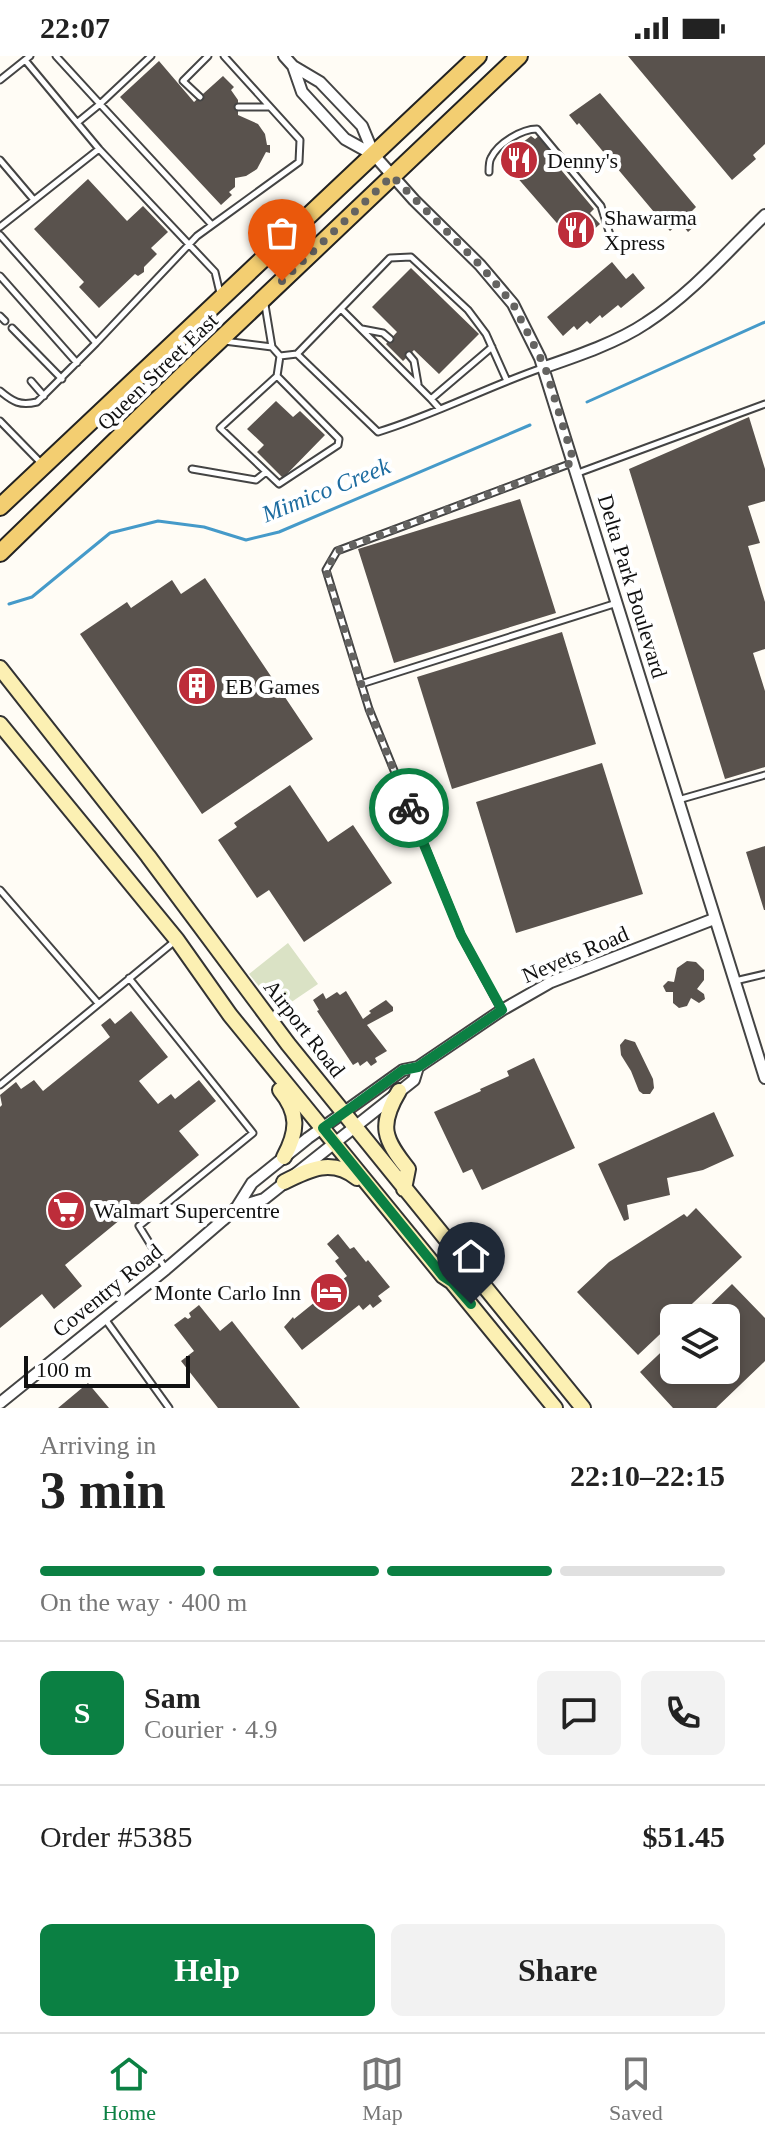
<!DOCTYPE html>
<html lang="en">
<head>
<meta charset="utf-8">
<style>
	:root { --surface:#fff; --page:#f2f2f2; --text:#222; --muted:#767676; --line:#e0e0e0; --accent:#0b8043 }
	body { margin:0; font-family:Georgia,serif; background:var(--page); color:var(--text); height:100vh; display:flex; flex-direction:column; font-size:30px; white-space:nowrap }
	* { box-sizing:border-box; margin:0 }
	p { font-size:26px; color:var(--muted) }
	.icon { flex:none; width:44px; height:44px; fill:none; stroke:currentColor; stroke-width:2; stroke-linecap:round; stroke-linejoin:round }
	.map { position:relative; height:1352px; overflow:hidden }
	.side { display:flex; flex-direction:column; background:var(--surface); flex:1 }
	.side>* { flex:none }
	.buttons { position:absolute; left:660px; top:1248px; display:grid; gap:16px }
	.buttons a { display:grid; place-items:center; width:80px; height:80px; border-radius:12px; background:var(--surface); box-shadow:0 4px 12px #0003; font-size:40px }
	.scale { position:absolute; left:24px; bottom:20px; width:166px; box-sizing:border-box; padding-left:8px; border:4px solid #111; border-top:0; font-size:22px; line-height:28px; white-space:nowrap; color:#111; -webkit-text-stroke:6px #fff; paint-order:stroke }
	.pin { position:absolute; display:grid; place-items:center; width:68px; height:68px; color:#fff; margin:-82px -34px; border-radius:50% 50% 50% 0; rotate:-45deg; box-shadow:0 0 8px #0007 }
	.pin .icon { rotate:45deg }
	.courier { position:absolute; display:grid; place-items:center; width:80px; height:80px; margin:-40px; border:6px solid #0b8043; border-radius:50%; background:#fff; color:#222; box-shadow:0 2px 10px #0007 }
	.headline em { font-style:normal; font-weight:700 }
	.headline div { display:flex; flex-direction:column-reverse }
	.headline { display:flex; align-items:center; justify-content:space-between; height:136px; padding:0 40px }
	h1 { font-size:52px; font-weight:700; line-height:60px }
	.bar { display:grid; grid-template-columns:repeat(4,1fr); gap:12px 8px; align-content:center; height:96px; padding:0 40px }
	.bar i { height:10px; border-radius:6px; background:var(--line) }
	.bar .on { background:var(--accent) }
	.bar p { grid-column:span 4 }
	.line { display:flex; align-items:center; gap:20px; padding:0 40px; border-top:2px solid var(--line) }
	.line div { flex:1 }
	.round { display:grid; place-items:center; flex:none; width:84px; height:84px; border-radius:12px; background:var(--page) }
	.button { display:flex; gap:16px; margin-top:auto; padding:16px 40px }
	.button a { flex:1; height:92px; border-radius:12px; background:var(--accent); color:#fff; font-size:32px; font-weight:700; line-height:92px; text-align:center }
	.button a+a { background:var(--page); color:var(--text) }
	.status { display:flex; justify-content:space-between; align-items:center; height:56px; padding:0 40px; background:var(--surface); direction:ltr }
	.status svg { height:22px; fill:currentColor }
	.menu { display:flex; justify-content:space-around; align-items:center; height:112px; border-top:2px solid var(--line); background:var(--surface); font-size:22px; color:var(--muted) }
	.menu a { display:grid; justify-items:center; gap:4px }
	.menu .on { color:var(--accent) }
	.map>svg:first-child { display:block }
</style>
</head>
<body>
<div class="status"><b>22:07</b><svg viewBox="0 0 49 12"><path d="M0 12V9h3v3zM5 12V6h3v6zM10 12V3h3v9zM15 12V0h3v12zM26 1h20v11H26zM47 4h2v5h-2z"/></svg></div>
<div class="map">
<svg width="765" height="1352" viewBox="0 0 765 1352">
	<rect width="100%" height="100%" fill="#fffcf5"/>
	<!-- cemetery -->
	<path fill="#dae2c5" d="M288,887L318,928L290,947L283,936L271,945L249,918Z"/>
	<g fill="none" stroke-linecap="round" stroke-linejoin="round">
		<!-- stream -->
		<path stroke="#459ac9" stroke-width="3" d="M587,346L765,266
			M9,548L32,541L110,477L158,465L204,471L246,484L279,476L530,369"/>
	</g>
	<!-- building -->
	<path fill="#59524d" d="M628,0H765V88L753,99L756,103L732,124Z
		M159,5L194,46L223,20L234,31L231,34L238,44V59L258,68L265,78L267,89H270V97L266,96L257,113L246,120L235,122V131L229,136L232,139L221,149L120,41Z
		M600,37L696,151L690,157L698,167L688,176L680,166L670,175L579,67L577,69L569,59Z
		M540,79L551,92L546,96L594,153L590,157L600,168L576,189L501,103L531,80L535,83Z
		M88,123L127,165L143,150L168,176L151,192L157,198L144,211V216L138,220L135,218L99,252L79,231L84,226L34,173Z
		M612,206L626,223L633,217L645,232L621,252L618,249L602,262L600,259L590,268L587,265L577,274L574,270L563,280L547,261Z
		M411,212L479,278L439,318L414,294L403,305L386,288L397,276L372,251Z
		M276,345L293,361L300,355L325,379L283,422L257,396L264,389L247,373Z
		M749,361L765,413V445L748,450L760,487L748,490L765,546V593L753,597L765,635V711L725,723L629,413Z
		M520,443L556,557L394,607L358,493Z
		M205,522L313,683L202,758L80,578L127,546L131,552L172,524L181,538Z
		M562,576L596,688L452,733L417,621Z
		M602,707L643,838L516,877L476,746Z
		M290,729L328,786L353,769L392,827L304,886L269,834L257,842L218,784L237,771L234,767Z
		M765,790V854H764L746,796Z
		M687,905L696,906L704,914V924L697,933L704,938L705,943L699,947L691,942L687,950L679,952L673,947V936H666L663,930L668,925L674,926L677,912Z
		M346,935L363,963L371,957L369,955L386,944L393,951V955L367,969L387,995L375,1002L377,1006L371,1010L367,1005L360,1010L358,1006L353,1009L317,955L319,954L313,944L323,937L326,943L337,936L340,939Z
		M131,955L168,1001L139,1025L158,1048L171,1038L175,1043L199,1024L216,1045L179,1075L199,1099L65,1209L82,1230L54,1253L42,1238L0,1272V1051L2,1049L0,1039L16,1026L21,1033L34,1024L43,1035L110,981L101,969L110,962L115,968Z
		M625,983L635,986L653,1023L654,1032L650,1038H643L639,1035L631,1015L621,999L620,989Z
		M534,1002L575,1092L482,1134L472,1113L463,1117L434,1056L481,1035L480,1033L509,1020L507,1015Z
		M714,1056L734,1100L703,1114L667,1122L670,1139L627,1149L629,1163L624,1165L598,1108Z
		M696,1152L742,1201L677,1262H674V1265L638,1299L577,1236L609,1206L684,1158L687,1161Z
		M338,1178L350,1193L354,1191L366,1206L368,1204L390,1231L378,1240L382,1245L373,1252L370,1248L363,1254L359,1249L302,1294L284,1271L293,1261L294,1263L347,1220L335,1205L339,1202L327,1188Z
		M732,1228L765,1262V1305L716,1352H673L640,1316L674,1284V1314H726V1262H697Z
		M199,1249L220,1275L232,1265L300,1352H218L181,1305L194,1295L174,1269L185,1261L188,1263L191,1261L189,1257Z
		M88,1327L109,1352H58Z"/>
	<g fill="none" stroke-linecap="round" stroke-linejoin="round">
		<defs>
			<path id="lane" d="M56,0L100,48L151,0
				M0,24L25,4
				M200,41L183,25L208,0
				M238,51H269
				M78,66L100,48L212,169
				M99,93L215,216L220,237
				M0,104L34,144
				M489,116C489,113 489,105 491,102C498,87 522,73 537,73L601,150L611,182
				M0,171L99,93L25,4L30,0
				M0,179L96,287L197,180L299,106L300,84L224,0
				M0,220L77,307
				M265,249L272,291L280,300L277,320L220,372L279,428L338,389L339,383L277,320
				M341,253L431,343
				M0,260L5,265
				M12,272L62,323
				M362,273L383,277L390,283
				M224,285L272,291
				M409,299L414,305L418,328
				M280,300L297,298
				M31,325L44,340
				M507,325L486,278L468,254L411,201L390,202L297,298L378,376C434,359 487,331 542,312
				M0,335C13,346 20,350 37,346L96,287
				M439,352L431,343L492,291
				M0,365L41,407
				M192,413L256,424L266,416
				M578,417L765,348
				M361,628L617,547
				M678,744L765,719
				M0,834L98,947
				M129,922L253,1077L139,1170L165,1212
				M735,925L765,918
				M501,953L461,879L369,653L326,514L337,495L572,407
				M0,1029L175,885
				M105,1263L169,1352"/>
			<path id="street" d="M284,0L293,10L320,26L362,70L374,99
				M293,10L302,36L345,83L374,99L414,144L480,209L513,248L540,302L765,1022
				M545,311C577,300 618,286 646,267C691,238 727,196 765,159
				M237,1151L264,1143L414,1024L418,1011
				M0,1347L166,1213L223,1164L237,1151L252,1127L308,1082L403,1014L418,1011L502,954L551,926L714,863"/>
			<path id="secondary" d="M0,612L148,800L288,988L583,1352
				M0,668L177,884L230,959L443,1220L452,1226L555,1352
				M280,1034C299,1057 298,1075 284,1101
				M399,1035C378,1070 384,1083 408,1113L404,1133
				M284,1126C310,1113 332,1102 357,1122"/>
			<path id="primary" d="M0,451L478,0
				M0,497L183,319L519,0"/>
		</defs>
		<!-- lane casing -->
		<use href="#lane" stroke="#444" stroke-width="9"/>
		<!-- street casing -->
		<use href="#street" stroke="#444" stroke-width="14"/>
		<!-- secondary casing -->
		<use href="#secondary" stroke="#333" stroke-width="18"/>
		<!-- primary casing -->
		<use href="#primary" stroke="#222" stroke-width="20"/>
		<!-- lane -->
		<use href="#lane" stroke="#fff" stroke-width="5"/>
		<!-- street -->
		<use href="#street" stroke="#fff" stroke-width="10"/>
		<!-- secondary -->
		<use href="#secondary" stroke="#fcf0b3" stroke-width="14"/>
		<!-- primary -->
		<use href="#primary" stroke="#f3ce71" stroke-width="16"/>
	</g>
	<g fill="none" stroke-linecap="round" stroke-linejoin="round">
		<!-- done -->
		<path stroke="#646361" stroke-width="8" stroke-dasharray="0 14.4" d="M282,225L392,120L480,209L513,248L545,311L574,406L337,495L326,514L369,653L409,752"/>
		<!-- route -->
		<path stroke="#0b8043" stroke-width="10" d="M409,752L461,879L502,954L418,1011L403,1014L323,1072L443,1220L452,1226L471,1248"/>
	</g>
	<!-- icons -->
	<defs>
		<symbol id="restaurant-disc" viewBox="-11 -11 22 22"><circle r="9.5" fill="#bd2d3a" stroke="#fff"/><path d="M-5-6h1v4h1v-4h1v4h1v-4h1v5L-1.5 .5V6h-2V.5L-5-1ZM5-6V6H3V1.5H1.5Q1.5-4 5-6Z" fill="#fff"/></symbol>
		<symbol id="building-disc" viewBox="-11 -11 22 22"><circle r="9.5" fill="#bd2d3a" stroke="#fff"/><path d="M-4-6H4V6H1V3H-1V6H-4ZM-2.5-4.3h1.7v1.8h-1.7ZM.8-4.3h1.7v1.8H.8ZM-2.5-1h1.7V.8h-1.7ZM.8-1h1.7V.8H.8Z" fill="#fff"/></symbol>
		<symbol id="supermarket-disc" viewBox="-11 -11 22 22"><circle r="9.5" fill="#bd2d3a" stroke="#fff"/><path d="M-6-5.5h2.5l.6 2H6L4.5 2H-2.5L-4.4-4H-6ZM-1.5 3.2a1.3 1.3 0 1 0 .1 0ZM3 3.2a1.3 1.3 0 1 0 .1 0Z" fill="#fff"/></symbol>
		<symbol id="hotel-disc" viewBox="-11 -11 22 22"><circle r="9.5" fill="#bd2d3a" stroke="#fff"/><path d="M-6-4.5h1.5V1H6V5H4.5V3h-9V5H-6ZM-4 0a1.8 1.8 0 1 1 3.6 0ZM.5 0V-2.5h3Q6-2.5 6 0Z" fill="#fff"/></symbol>
	</defs>
	<g fill-rule="evenodd">
		<use href="#restaurant-disc" x="497" y="82" width="44" height="44"/>
		<use href="#restaurant-disc" x="554" y="152" width="44" height="44"/>
		<use href="#building-disc" x="175" y="608" width="44" height="44"/>
		<use href="#supermarket-disc" x="44" y="1132" width="44" height="44"/>
		<use href="#hotel-disc" x="307" y="1214" width="44" height="44"/>
	</g>
	<g text-anchor="middle" stroke-width="8" stroke-linejoin="round" paint-order="stroke">
		<!-- poi labels -->
		<g font-size="22" fill="#111" stroke="#fff" text-anchor="start">
			<text x="547" y="112">Denny's</text>
			<text x="604" y="169">Shawarma<tspan x="604" dy="25">Xpress</tspan></text>
			<text x="225" y="638">EB Games</text>
			<text x="94" y="1162">Walmart Supercentre</text>
			<text x="301" y="1244" text-anchor="end">Monte Carlo Inn</text>
		</g>
		<!-- street labels -->
		<g font-size="22" fill="#111" stroke="#fff">
			<text transform="translate(157 315) rotate(-44)" y="8">Queen Street East</text>
			<text transform="translate(633 530) rotate(73)" y="8">Delta Park Boulevard</text>
			<text transform="translate(575 898) rotate(-23)" y="8">Nevets Road</text>
			<text transform="translate(305 972) rotate(52)" y="8">Airport Road</text>
			<text transform="translate(107 1234) rotate(-39)" y="8">Coventry Road</text>
		</g>
		<!-- water labels -->
		<g font-size="24" font-style="italic" fill="#1d6ca0" stroke="#fff">
			<text transform="translate(326 434) rotate(-22)" y="8">Mimico Creek</text>
		</g>
	</g>
</svg>
<div class="buttons">
<a><svg class="icon" aria-label="layers" viewBox="0 0 24 24"><path d="M12 4l9 5-9 5-9-5zM3 14l9 5 9-5"/></svg></a>
</div>
<div class="scale">100 m</div>
<div class="pin" style="left:282px;top:225px;background:#ea580c"><svg class="icon" aria-label="bag" viewBox="0 0 24 24"><path d="M5 8h14l-1 12H6zM9 8a3 3 0 0 1 6 0"/></svg></div>
<div class="pin" style="left:471px;top:1248px;background:#1f2937"><svg class="icon" aria-label="home" viewBox="0 0 24 24"><path d="M3 11l9-7 9 7M6 9v11h12V9"/></svg></div>
<div class="courier" style="left:409px;top:752px"><svg class="icon" aria-label="bike" viewBox="0 0 24 24"><circle cx="6" cy="16" r="4"/><circle cx="18" cy="16" r="4"/><path d="M6 16l4-8h5l3 8M10 8l3 8H6M13 5h3"/></svg></div>
</div>
<section class="side">
<div class="headline"><div><h1>3 min</h1><p>Arriving in</p></div><em>22:10–22:15</em></div>
<div class="bar"><i class="on"></i><i class="on"></i><i class="on"></i><i></i><p>On the way · 400 m</p></div>
<div class="line" style="height:144px"><b class="round" style="background:var(--accent);color:#fff">S</b><div><b>Sam</b><p>Courier · 4.9</p></div><a class="round"><svg class="icon" aria-label="chat" viewBox="0 0 24 24"><path d="M4 5h16v11H9l-5 4z"/></svg></a><a class="round"><svg class="icon" aria-label="phone" viewBox="0 0 24 24"><path d="M5 4h4l2 5-3 2q2 4 5 5l2-3 5 2v4C11 20 4 13 5 4z"/></svg></a></div>
<div class="line" style="height:104px"><div>Order #5385</div><b>$51.45</b></div>
<div class="button"><a>Help</a><a>Share</a></div>
</section>
<nav class="menu">
<a class="on"><svg class="icon" aria-label="home" viewBox="0 0 24 24"><path d="M3 11l9-7 9 7M6 9v11h12V9"/></svg>Home</a>
<a><svg class="icon" aria-label="map" viewBox="0 0 24 24"><path d="M3 6l6-2 6 2 6-2v14l-6 2-6-2-6 2zM9 4v14M15 6v14"/></svg>Map</a>
<a><svg class="icon" aria-label="saved" viewBox="0 0 24 24"><path d="M7 4h10v16l-5-4-5 4z"/></svg>Saved</a>
</nav>
</body>
</html>
